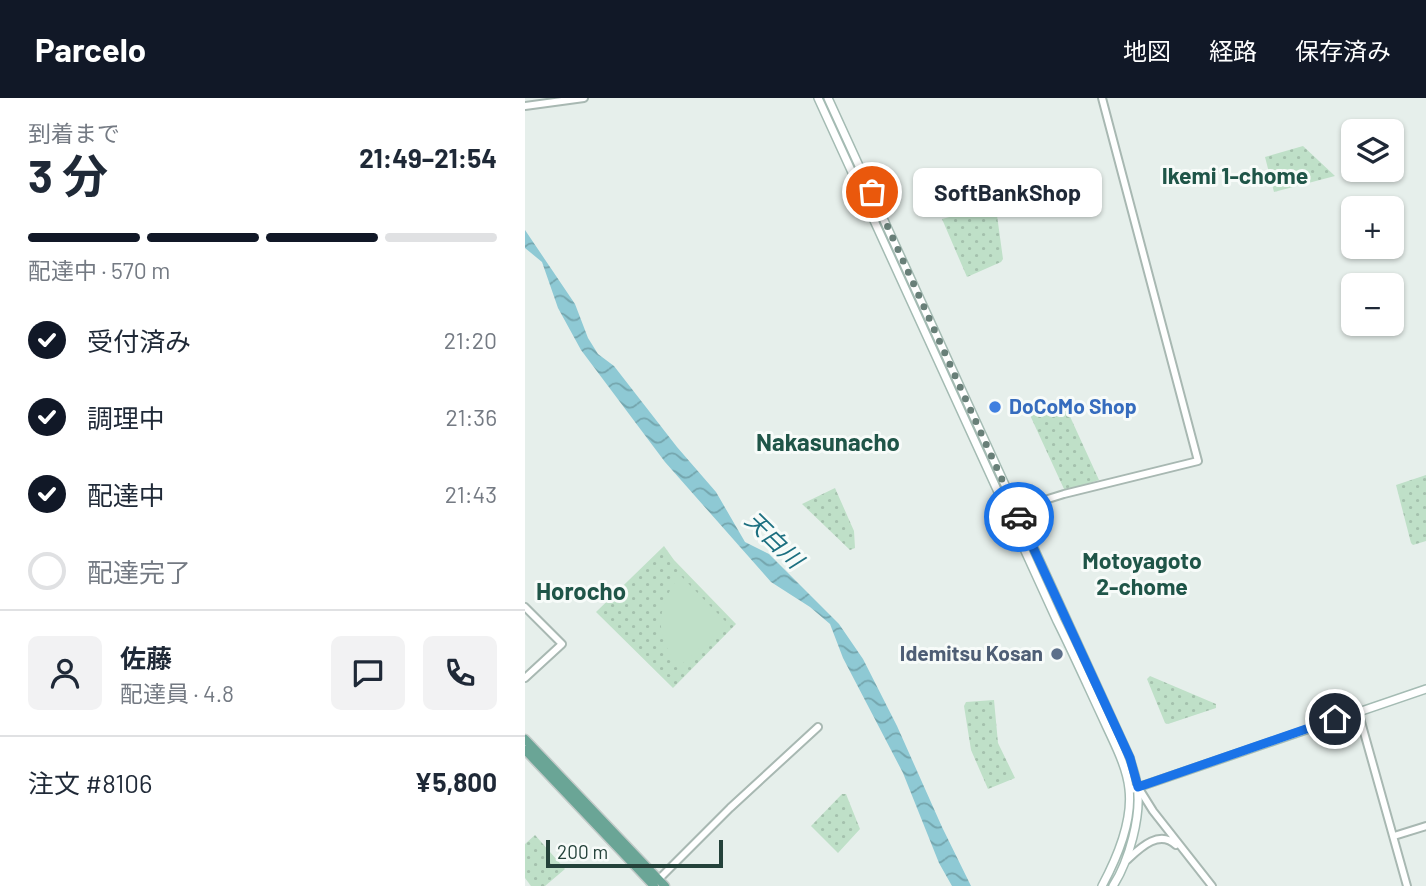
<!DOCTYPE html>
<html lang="ja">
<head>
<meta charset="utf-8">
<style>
	:root { --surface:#fff; --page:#f2f2f3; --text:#1f2937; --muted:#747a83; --line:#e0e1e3; --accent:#111827 }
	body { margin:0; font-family:Barlow,"Noto Sans JP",sans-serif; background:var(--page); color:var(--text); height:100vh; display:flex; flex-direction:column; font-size:26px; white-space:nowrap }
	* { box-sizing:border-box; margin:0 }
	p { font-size:23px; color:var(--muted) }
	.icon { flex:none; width:38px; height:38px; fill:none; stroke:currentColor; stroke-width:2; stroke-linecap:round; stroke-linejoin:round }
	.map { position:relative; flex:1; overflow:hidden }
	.drawer { display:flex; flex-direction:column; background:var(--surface); width:525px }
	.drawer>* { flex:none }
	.tools { position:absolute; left:816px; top:21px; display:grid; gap:14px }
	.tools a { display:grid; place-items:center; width:63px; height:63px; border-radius:10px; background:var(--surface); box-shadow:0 2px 5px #0004; font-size:35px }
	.scale { position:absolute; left:21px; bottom:18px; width:177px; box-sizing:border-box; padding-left:7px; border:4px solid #24423a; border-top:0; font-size:19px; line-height:24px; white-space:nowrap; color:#24423a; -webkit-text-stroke:5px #f7fbf9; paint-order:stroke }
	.pin { position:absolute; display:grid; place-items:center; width:60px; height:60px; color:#fff; margin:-30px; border:4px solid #fff; border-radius:50%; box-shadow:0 2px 7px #0007 }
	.courier { position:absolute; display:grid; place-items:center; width:70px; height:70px; margin:-35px; border:5px solid #1a73e8; border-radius:50%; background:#fff; color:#222; box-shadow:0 2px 9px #0007 }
	.bubble { position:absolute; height:49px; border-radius:10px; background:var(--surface); box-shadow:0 2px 5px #0004; font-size:23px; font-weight:700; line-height:49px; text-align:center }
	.summary em { font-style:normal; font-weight:700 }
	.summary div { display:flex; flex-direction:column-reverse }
	.summary { display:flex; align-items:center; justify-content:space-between; height:119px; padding:0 28px }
	h1 { font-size:46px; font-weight:700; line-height:52px }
	.bar { display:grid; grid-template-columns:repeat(4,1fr); gap:10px 7px; align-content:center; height:84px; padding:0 28px }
	.bar i { height:9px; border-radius:5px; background:var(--line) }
	.bar .current { background:var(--accent) }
	.bar p { grid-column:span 4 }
	.line { display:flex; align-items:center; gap:18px; padding:0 28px; border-top:2px solid var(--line) }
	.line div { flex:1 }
	.round { display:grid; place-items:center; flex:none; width:74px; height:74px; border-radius:10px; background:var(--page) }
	ol { padding:0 28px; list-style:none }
	li { display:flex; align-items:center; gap:21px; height:77px }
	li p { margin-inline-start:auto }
	li .icon { padding:7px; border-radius:50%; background:var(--accent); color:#fff; stroke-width:4 }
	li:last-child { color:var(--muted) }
	li i { width:38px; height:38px; border:4px solid var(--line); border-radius:50% }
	header { display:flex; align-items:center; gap:42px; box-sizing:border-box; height:98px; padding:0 35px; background:var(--accent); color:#fff }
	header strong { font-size:33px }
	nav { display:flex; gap:38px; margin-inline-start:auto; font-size:24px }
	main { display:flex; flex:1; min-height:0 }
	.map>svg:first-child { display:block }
</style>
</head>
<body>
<header>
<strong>Parcelo</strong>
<nav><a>地図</a><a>経路</a><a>保存済み</a></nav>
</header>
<main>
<section class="drawer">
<div class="summary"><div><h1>3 分</h1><p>到着まで</p></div><em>21:49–21:54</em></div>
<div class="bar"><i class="current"></i><i class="current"></i><i class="current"></i><i></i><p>配達中 · 570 m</p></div>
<ol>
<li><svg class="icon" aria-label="check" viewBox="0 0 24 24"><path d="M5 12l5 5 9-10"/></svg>受付済み<p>21:20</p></li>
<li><svg class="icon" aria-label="check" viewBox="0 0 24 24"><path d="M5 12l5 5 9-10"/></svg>調理中<p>21:36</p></li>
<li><svg class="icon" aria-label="check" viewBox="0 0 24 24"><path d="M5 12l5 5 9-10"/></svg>配達中<p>21:43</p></li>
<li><i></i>配達完了</li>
</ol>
<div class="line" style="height:126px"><a class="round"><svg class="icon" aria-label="person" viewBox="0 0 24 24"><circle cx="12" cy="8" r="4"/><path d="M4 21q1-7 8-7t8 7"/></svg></a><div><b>佐藤</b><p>配達員 · 4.8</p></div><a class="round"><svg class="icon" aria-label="chat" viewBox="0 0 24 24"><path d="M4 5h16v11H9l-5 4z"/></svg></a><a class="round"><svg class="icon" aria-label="phone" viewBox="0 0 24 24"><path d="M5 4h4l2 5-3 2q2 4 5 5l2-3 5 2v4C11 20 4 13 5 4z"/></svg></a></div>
<div class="line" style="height:91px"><div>注文 #8106</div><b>¥5,800</b></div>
</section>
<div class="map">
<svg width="901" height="788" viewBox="0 0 901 788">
	<defs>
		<pattern id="grass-dots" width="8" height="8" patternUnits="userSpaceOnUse" patternTransform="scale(1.75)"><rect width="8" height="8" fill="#bfe0c8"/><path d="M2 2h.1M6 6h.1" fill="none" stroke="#a4c1ad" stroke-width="1.8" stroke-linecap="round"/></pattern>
		<pattern id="water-waves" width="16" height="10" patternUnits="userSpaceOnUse" patternTransform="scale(1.75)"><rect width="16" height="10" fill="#8ec9d4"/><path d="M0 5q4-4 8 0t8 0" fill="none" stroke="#74a5ad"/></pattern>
	</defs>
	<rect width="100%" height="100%" fill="#e6efeb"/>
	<!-- grass -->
	<path fill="url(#grass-dots)" d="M778,48L810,78L749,94L740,59Z
		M469,107L471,110L478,161L476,164L442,179L417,121Z
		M537,301L574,382L542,392L539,391L504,315L505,311Z
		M901,377V443L888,447L886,445L871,387Z
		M310,390L329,433L330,450L325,452L277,406Z
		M139,448L149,462L211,526L148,590L71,514Z
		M625,578L691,606V610L643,626L640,625L622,581Z
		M469,602L473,645L490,680L463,691L446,652L439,608L441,604Z
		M317,696H321L335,731L313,755L286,728Z
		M10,737L40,771L20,788H6L0,780V746Z"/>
	<!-- pitch -->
	<path fill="#bfe0c8" d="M155,477L202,525L155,568C127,538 132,508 155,477Z"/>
	<!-- water -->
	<path fill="url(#water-waves)" d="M0,132L50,206L63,240L73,256L89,268L152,349L191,394L220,444L244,456L314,526L338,561L372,628L417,729L446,788H427L414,765L378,675L318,560L305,526L285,509L246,484L140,364L56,252L33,210L17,164L0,150Z"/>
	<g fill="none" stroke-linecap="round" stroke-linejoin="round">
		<defs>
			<path id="tertiary" d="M0,8L59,0
				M491,411L539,396L673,363L577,0
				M0,509L37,546L0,580
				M833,613L882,788
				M613,689L628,713L687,788
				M869,738L901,728
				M602,762C615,750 634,731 651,747
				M133,782L205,710L293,629"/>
			<path id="secondary" d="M293,0L532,523C549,557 564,591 580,625C589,645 602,669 604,691C608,724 592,760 577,788
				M303,0L605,660C607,669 611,678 612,687C617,717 604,763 588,788
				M608,691L901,591"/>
			<path id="primary" d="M0,641L140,788
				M0,652L129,788"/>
		</defs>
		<!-- tertiary casing -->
		<use href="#tertiary" stroke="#a8b8b2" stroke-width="10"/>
		<!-- secondary casing -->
		<use href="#secondary" stroke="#a4bbb3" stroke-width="10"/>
		<!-- primary casing -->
		<use href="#primary" stroke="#c2cac8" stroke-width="11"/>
		<!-- tertiary -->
		<use href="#tertiary" stroke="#fff" stroke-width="6"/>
		<!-- secondary -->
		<use href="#secondary" stroke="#fff" stroke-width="7"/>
		<!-- primary -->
		<use href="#primary" stroke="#6aa596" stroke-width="8"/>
	</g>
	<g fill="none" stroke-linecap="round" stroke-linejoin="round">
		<!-- done -->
		<path stroke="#687f78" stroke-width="7" stroke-dasharray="0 12.6" d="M347,94L494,419"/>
		<!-- route -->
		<path stroke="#1a73e8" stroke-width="9" d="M494,419L605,660L613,689L810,621"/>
	</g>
	<!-- markers -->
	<circle fill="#3f7fe0" stroke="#f7fbf9" stroke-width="2.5" cx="470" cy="309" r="7"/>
	<circle fill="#5c6f8a" stroke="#f7fbf9" stroke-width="2.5" cx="532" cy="556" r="7"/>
	<g text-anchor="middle" stroke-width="6" stroke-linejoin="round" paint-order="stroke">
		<!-- shop labels -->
		<g font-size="21" font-weight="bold" fill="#366cbe" stroke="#f7fbf9" text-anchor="start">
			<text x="484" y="316">DoCoMo Shop</text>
		</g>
		<!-- service labels -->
		<g font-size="21" font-weight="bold" fill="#4e5e75" stroke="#f7fbf9" text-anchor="end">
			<text x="518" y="563">Idemitsu Kosan</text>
		</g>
		<!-- neighbourhood labels -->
		<g font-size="23" font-weight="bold" fill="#1f5548" stroke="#f7fbf9">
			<text x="710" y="86">Ikemi 1-chome</text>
			<text x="617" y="471">Motoyagoto<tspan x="617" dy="26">2-chome</tspan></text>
		</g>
		<!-- water labels -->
		<g font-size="23" font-style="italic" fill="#1c6f80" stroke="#f7fbf9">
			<text transform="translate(249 442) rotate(44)" y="8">天白川</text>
		</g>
		<!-- quarter labels -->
		<g font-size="24" font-weight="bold" fill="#1f5548" stroke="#f7fbf9">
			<text x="303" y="353">Nakasunacho</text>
			<text x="56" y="502">Horocho</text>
		</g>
	</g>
</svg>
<div class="tools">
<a><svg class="icon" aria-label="layers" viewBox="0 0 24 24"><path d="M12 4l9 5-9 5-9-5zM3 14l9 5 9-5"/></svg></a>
<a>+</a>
<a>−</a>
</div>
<div class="scale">200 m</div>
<div class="pin" style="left:347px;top:94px;background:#ea580c"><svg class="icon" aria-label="bag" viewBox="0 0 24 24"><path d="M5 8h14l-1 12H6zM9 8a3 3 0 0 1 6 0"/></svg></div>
<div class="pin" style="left:810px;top:621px;background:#1f2937"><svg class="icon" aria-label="home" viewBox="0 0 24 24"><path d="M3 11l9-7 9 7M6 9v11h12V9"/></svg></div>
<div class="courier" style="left:494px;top:419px"><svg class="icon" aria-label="car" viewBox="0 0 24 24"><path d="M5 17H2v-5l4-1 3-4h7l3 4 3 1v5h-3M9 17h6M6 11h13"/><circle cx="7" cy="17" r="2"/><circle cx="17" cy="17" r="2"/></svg></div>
<div class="bubble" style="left:388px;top:70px;width:189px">SoftBankShop</div>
</div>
</main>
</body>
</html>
